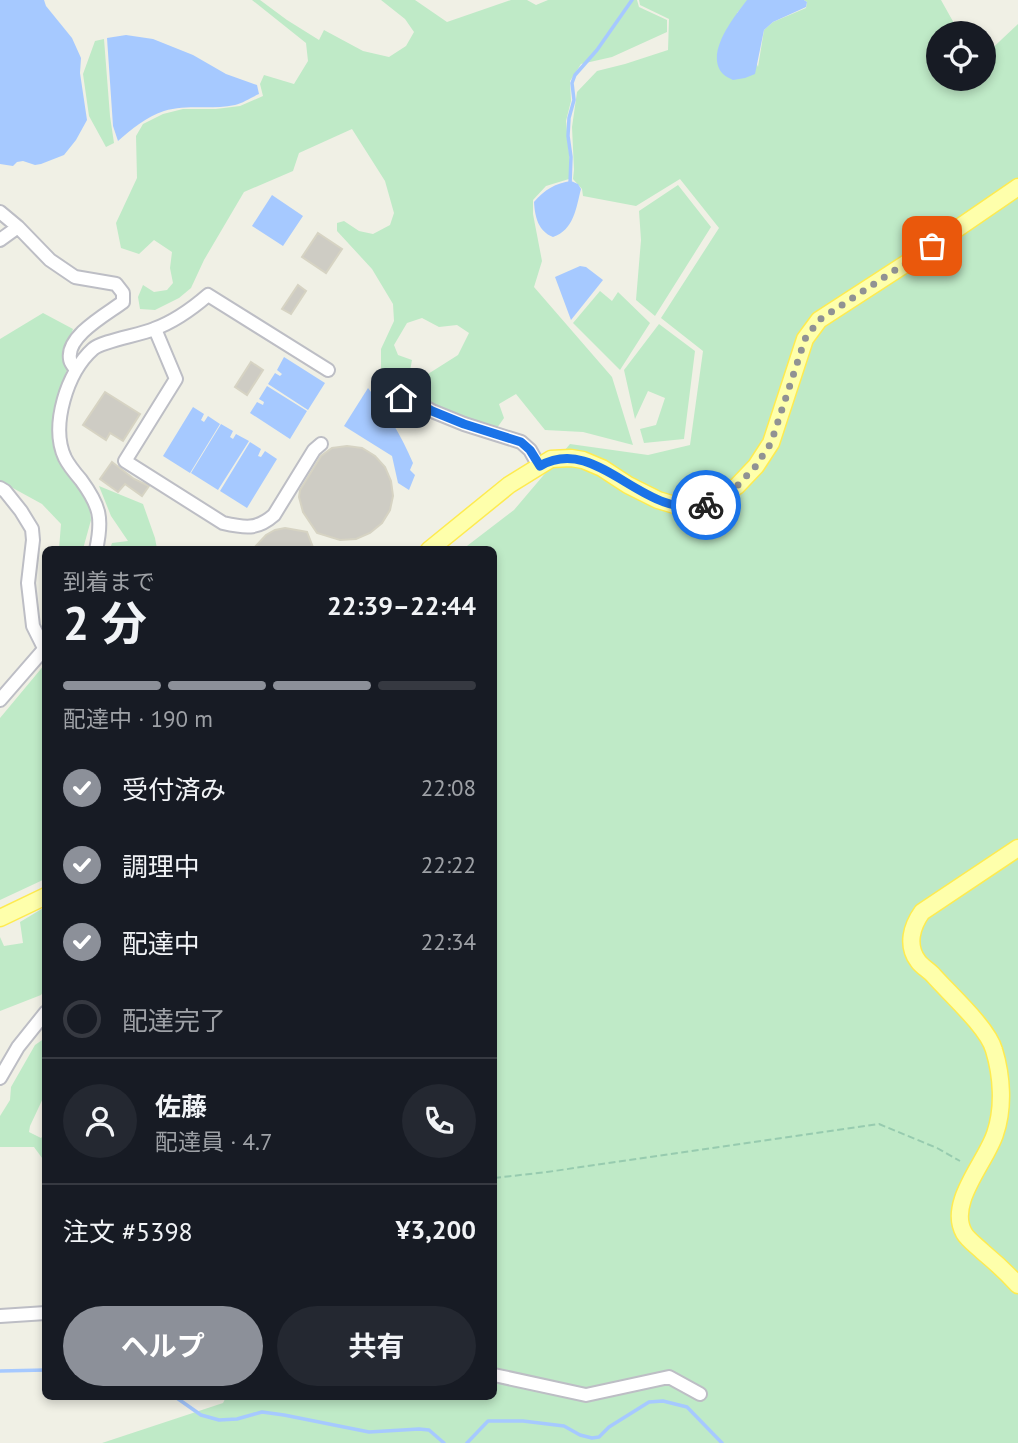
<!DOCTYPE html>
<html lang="ja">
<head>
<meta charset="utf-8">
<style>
	:root { --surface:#171b24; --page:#242831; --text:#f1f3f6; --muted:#9ea1a6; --line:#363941; --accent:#8c9099 }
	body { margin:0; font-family:"PT Sans","Noto Sans JP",sans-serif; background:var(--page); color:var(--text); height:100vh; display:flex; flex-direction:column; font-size:26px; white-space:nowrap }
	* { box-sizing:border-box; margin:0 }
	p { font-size:23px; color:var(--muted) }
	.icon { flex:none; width:38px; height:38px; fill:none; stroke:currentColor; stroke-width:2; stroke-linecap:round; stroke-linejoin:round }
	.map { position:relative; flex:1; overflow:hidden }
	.side { position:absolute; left:42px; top:546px; width:455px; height:854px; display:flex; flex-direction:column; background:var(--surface); border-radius:10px; box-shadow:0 4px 10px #0003 }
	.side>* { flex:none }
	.tools { position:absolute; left:926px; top:21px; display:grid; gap:14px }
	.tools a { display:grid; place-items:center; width:70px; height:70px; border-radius:50%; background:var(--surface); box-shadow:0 4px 10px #0003; font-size:35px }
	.pin { position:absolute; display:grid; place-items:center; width:60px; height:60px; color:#fff; margin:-30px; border-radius:14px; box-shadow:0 4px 10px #0006 }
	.courier { position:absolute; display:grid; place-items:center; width:70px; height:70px; margin:-35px; border:5px solid #1a73e8; border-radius:50%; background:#fff; color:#222; box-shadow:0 2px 9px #0007 }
	.head em { font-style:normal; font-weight:700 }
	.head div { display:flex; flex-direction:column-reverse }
	.head { display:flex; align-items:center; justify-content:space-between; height:119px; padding:0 21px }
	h1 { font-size:46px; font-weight:700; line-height:52px }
	.bar { display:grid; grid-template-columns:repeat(4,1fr); gap:10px 7px; align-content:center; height:84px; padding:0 21px }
	.bar i { height:9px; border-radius:5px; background:var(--line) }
	.bar .on { background:var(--accent) }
	.bar p { grid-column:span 4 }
	.line { display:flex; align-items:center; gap:18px; padding:0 21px; border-top:2px solid var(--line) }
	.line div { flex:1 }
	.round { display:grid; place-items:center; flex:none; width:74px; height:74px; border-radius:37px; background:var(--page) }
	ol { padding:0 21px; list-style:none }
	li { display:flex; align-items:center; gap:21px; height:77px }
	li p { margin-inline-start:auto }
	li .icon { padding:7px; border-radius:50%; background:var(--accent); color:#fff; stroke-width:4 }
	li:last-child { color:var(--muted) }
	li i { width:38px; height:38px; border:4px solid var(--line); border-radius:50% }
	.button { display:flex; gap:14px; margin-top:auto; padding:14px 21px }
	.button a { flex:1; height:80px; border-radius:42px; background:var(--accent); color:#fff; font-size:28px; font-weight:700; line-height:80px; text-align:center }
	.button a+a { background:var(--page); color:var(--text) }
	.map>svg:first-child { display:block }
</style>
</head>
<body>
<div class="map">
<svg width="1018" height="1443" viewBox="0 0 1018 1443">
	<rect width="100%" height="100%" fill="#f0f0e5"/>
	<!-- green -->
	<path fill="#bfeac7" d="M252,0H260L287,20L319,40L324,30L363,51L389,57L406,46L414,32L405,19L381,0H415L447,22L511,0H527L536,5L548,0H637L639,7L667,20V32L612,57L581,64L570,81L571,101L566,121L571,174L569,179L546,186L533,200V214L542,261L534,287L612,377L633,445L583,432L545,430L516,394L499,404L504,418L497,428L427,403L418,393L428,374L458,355L469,333L457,325L439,327L422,318L407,323L394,345L398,355L412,360L409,376L395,380L381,369V349L394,321L393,304L372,269L337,231V223L344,221L359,231L373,234L390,225L394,213L385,181L352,129L299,153L293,171L244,192L204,260L191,288L179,298L155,310L140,309L138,297L143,285L154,292L167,290L173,283L170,268L172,252L154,240L139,254L121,248L116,223L137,178L136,136L143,124L163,114L183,109H216L240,106L263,96L260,84L264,75L294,84L308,61L306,43Z
		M639,0H748L737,13L758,67L764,30L773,22L806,8L807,2L804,0H941L955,25L958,33H938V79H952L949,87L959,79H984V56L1018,24V1443H102L223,1403L226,1397L494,1396V550L463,549L514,510L570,444L648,455L690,445L703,351L661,318L719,228L680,179L636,206L583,196L582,189L573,179L574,170L572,127L577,92L597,71L625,64L668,50L669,19L640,5Z
		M104,39L110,116L114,143L106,147L89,116L83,74L95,41Z
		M678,185L711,227L655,316L636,300L641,240L639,211Z
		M600,291L612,301L618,292L650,323L620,370L573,323Z
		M43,313L73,329L64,355L67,370L53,413L54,449L89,500L91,520L83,549H59L61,524L42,504L0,481V339Z
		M659,324L695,351L684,439L644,443L640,429L656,425L665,398L648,391L635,419L624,370Z
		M99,486L143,504L155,538L157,549H110L112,543L128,541L111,516Z
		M45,664V879L0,900V718Z
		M45,907V989L41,995L0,1011V937L4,946L23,943L20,922Z
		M45,1038V1094L30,1126L29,1132L41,1138L45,1134V1162L34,1147H0V1116L10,1100L11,1087L35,1045Z"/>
	<!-- water -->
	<path fill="#a6c9ff" d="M0,0H44L46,6L72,38L81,58L80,73L87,120L76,140L64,155L41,164L35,165L23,161L17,162L13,166L0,164Z
		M747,0H804L807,2L806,7L773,22L764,30L755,74L745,78L733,80C730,78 726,77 723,74C704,54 734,17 747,0Z
		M126,35L153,39L193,55L226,74L257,85L259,94C252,97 243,103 235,105C211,110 187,104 164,111C146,117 132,129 118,141L113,126L107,38Z
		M571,181L578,184L581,189C576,208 574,230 553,237C538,231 535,217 534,202C544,190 556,183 571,181Z
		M272,195L303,216L283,246L252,226Z
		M580,266L586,267L603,280L571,320L555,277Z
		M284,357L325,383L308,410L268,384L275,373L280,376L282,374L277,370Z
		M267,386L307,411L290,439L250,413L257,402L263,405L264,402L259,399Z
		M368,388C387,412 401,435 413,463L410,470L415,475L409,490L398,483L392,456L344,426Z
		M193,407L204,414L201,420L204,422L208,416L220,424L190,473L163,456Z
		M221,424L233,431L230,437L233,439L236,434L249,441L218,490L191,473Z
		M250,442L261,449L258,456L261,457L265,451L277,459L247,508L220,491Z"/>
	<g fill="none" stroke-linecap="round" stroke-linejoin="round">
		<!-- stream -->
		<path stroke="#a6c9ff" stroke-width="3.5" d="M570,184L571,157L568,136L569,118L574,100L572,83L575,75L597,50L632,0
			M0,1371L46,1370
			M174,1396L201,1415L219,1420L237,1419L262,1412L284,1415L369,1432L419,1429L429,1430L444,1443
			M467,1443L488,1421H523L564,1426L580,1435L592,1438L599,1437L609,1427L649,1402L663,1401L687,1407L722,1443"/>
	</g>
	<!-- building -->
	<path fill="#ceccc4" stroke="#d6d3c3" stroke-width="2" d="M318,233L342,249L326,273L302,257Z
		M298,285L306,291L291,314L282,309Z
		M251,362L263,370L247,395L235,387Z
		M105,392L140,414L123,441L110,433L106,440L83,425Z
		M347,446L362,448L375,456L385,467L391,481L393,496L390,510L382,523L370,533L356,539L340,540L317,533L303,512L299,497L300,490L321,456L332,448Z
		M112,462L134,479L149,486L142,496L125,484L118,492L100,479Z
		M285,528L307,532L314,550H252L266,535L275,530Z"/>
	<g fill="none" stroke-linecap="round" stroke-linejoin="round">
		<defs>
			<path id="minor" d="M0,212L18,227L50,260L75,277L116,284L123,293V302C107,314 66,336 70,359C70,363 74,366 75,369
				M0,240L18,227
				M155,329L176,379L125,461L223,523C245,528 257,530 274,515L314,450L321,444
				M401,398H409L432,411L464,424L521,442L530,450L539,466
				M0,488L5,491L21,511L32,529L33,540L28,583L33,626L44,648
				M96,550C103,518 100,506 81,480C75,473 69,466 65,458C50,426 67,372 93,349C102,341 140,335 154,329C173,322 193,308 208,295L328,370
				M0,700L46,647
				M0,1078L18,1047L46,1012
				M0,1316L46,1313
				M494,1375L586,1395L669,1377L700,1394"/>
			<path id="major" d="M429,550L509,485L551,459L571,458L583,460L602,468L628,485L658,500L678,506L696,507L710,503L737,486L756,466L771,443L805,339L819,320L910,261L1018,187
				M1018,848L922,912C912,926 906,945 918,961C922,967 929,970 934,976C950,994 988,1028 994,1050C1002,1076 1004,1108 995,1134C986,1162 947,1203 964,1233C968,1240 977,1246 983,1252C995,1262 1007,1273 1018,1285
				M0,918L46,896"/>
		</defs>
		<!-- minor casing -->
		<use href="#minor" stroke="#bdbec5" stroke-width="16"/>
		<!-- major casing -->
		<use href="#major" stroke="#feeb50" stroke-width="19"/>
		<!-- path -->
		<path stroke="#97cbaf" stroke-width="2" stroke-dasharray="7 3.5" stroke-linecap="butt" d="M494,1178L547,1172L879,1124L937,1148L960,1161"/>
		<!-- minor -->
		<use href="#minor" stroke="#fff" stroke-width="12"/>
		<!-- major -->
		<use href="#major" stroke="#feffab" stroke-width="16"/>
	</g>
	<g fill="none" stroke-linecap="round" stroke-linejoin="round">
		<!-- done -->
		<path stroke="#909293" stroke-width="7" stroke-dasharray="0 12.6" d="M706,505L710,503L737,486L755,467L771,443L805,339L819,320L932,246"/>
		<!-- route -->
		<path stroke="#1a73e8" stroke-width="9" d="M401,398H409L432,411L464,424L521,442L530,450L540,466C598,433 642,521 706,505"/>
	</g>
</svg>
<div class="tools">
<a><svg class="icon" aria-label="locate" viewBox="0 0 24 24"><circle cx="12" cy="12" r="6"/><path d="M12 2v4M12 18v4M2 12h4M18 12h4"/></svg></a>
</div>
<div class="pin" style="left:932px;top:246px;background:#ea580c"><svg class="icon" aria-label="bag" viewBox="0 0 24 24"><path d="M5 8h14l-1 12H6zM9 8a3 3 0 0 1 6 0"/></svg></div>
<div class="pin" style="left:401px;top:398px;background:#1f2937"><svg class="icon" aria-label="home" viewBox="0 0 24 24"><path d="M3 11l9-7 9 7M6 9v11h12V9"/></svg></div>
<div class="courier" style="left:706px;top:505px"><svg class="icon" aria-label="bike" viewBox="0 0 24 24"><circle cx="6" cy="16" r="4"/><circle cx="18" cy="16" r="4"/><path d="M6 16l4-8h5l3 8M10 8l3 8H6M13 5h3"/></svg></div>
<section class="side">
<div class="head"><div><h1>2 分</h1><p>到着まで</p></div><em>22:39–22:44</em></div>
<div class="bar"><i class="on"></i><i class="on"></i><i class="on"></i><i></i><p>配達中 · 190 m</p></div>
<ol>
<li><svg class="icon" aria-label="check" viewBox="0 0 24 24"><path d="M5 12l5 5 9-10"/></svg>受付済み<p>22:08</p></li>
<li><svg class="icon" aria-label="check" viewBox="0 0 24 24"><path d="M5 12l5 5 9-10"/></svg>調理中<p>22:22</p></li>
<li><svg class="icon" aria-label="check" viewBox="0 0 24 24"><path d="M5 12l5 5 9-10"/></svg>配達中<p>22:34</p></li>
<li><i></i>配達完了</li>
</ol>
<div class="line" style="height:126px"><a class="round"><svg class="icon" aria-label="person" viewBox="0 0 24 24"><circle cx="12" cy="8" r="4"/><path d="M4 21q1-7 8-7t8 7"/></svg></a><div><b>佐藤</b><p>配達員 · 4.7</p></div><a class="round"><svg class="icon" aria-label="phone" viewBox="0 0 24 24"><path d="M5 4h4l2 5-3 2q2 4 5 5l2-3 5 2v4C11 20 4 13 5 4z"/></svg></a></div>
<div class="line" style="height:91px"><div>注文 #5398</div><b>¥3,200</b></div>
<div class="button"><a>ヘルプ</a><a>共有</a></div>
</section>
</div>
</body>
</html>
